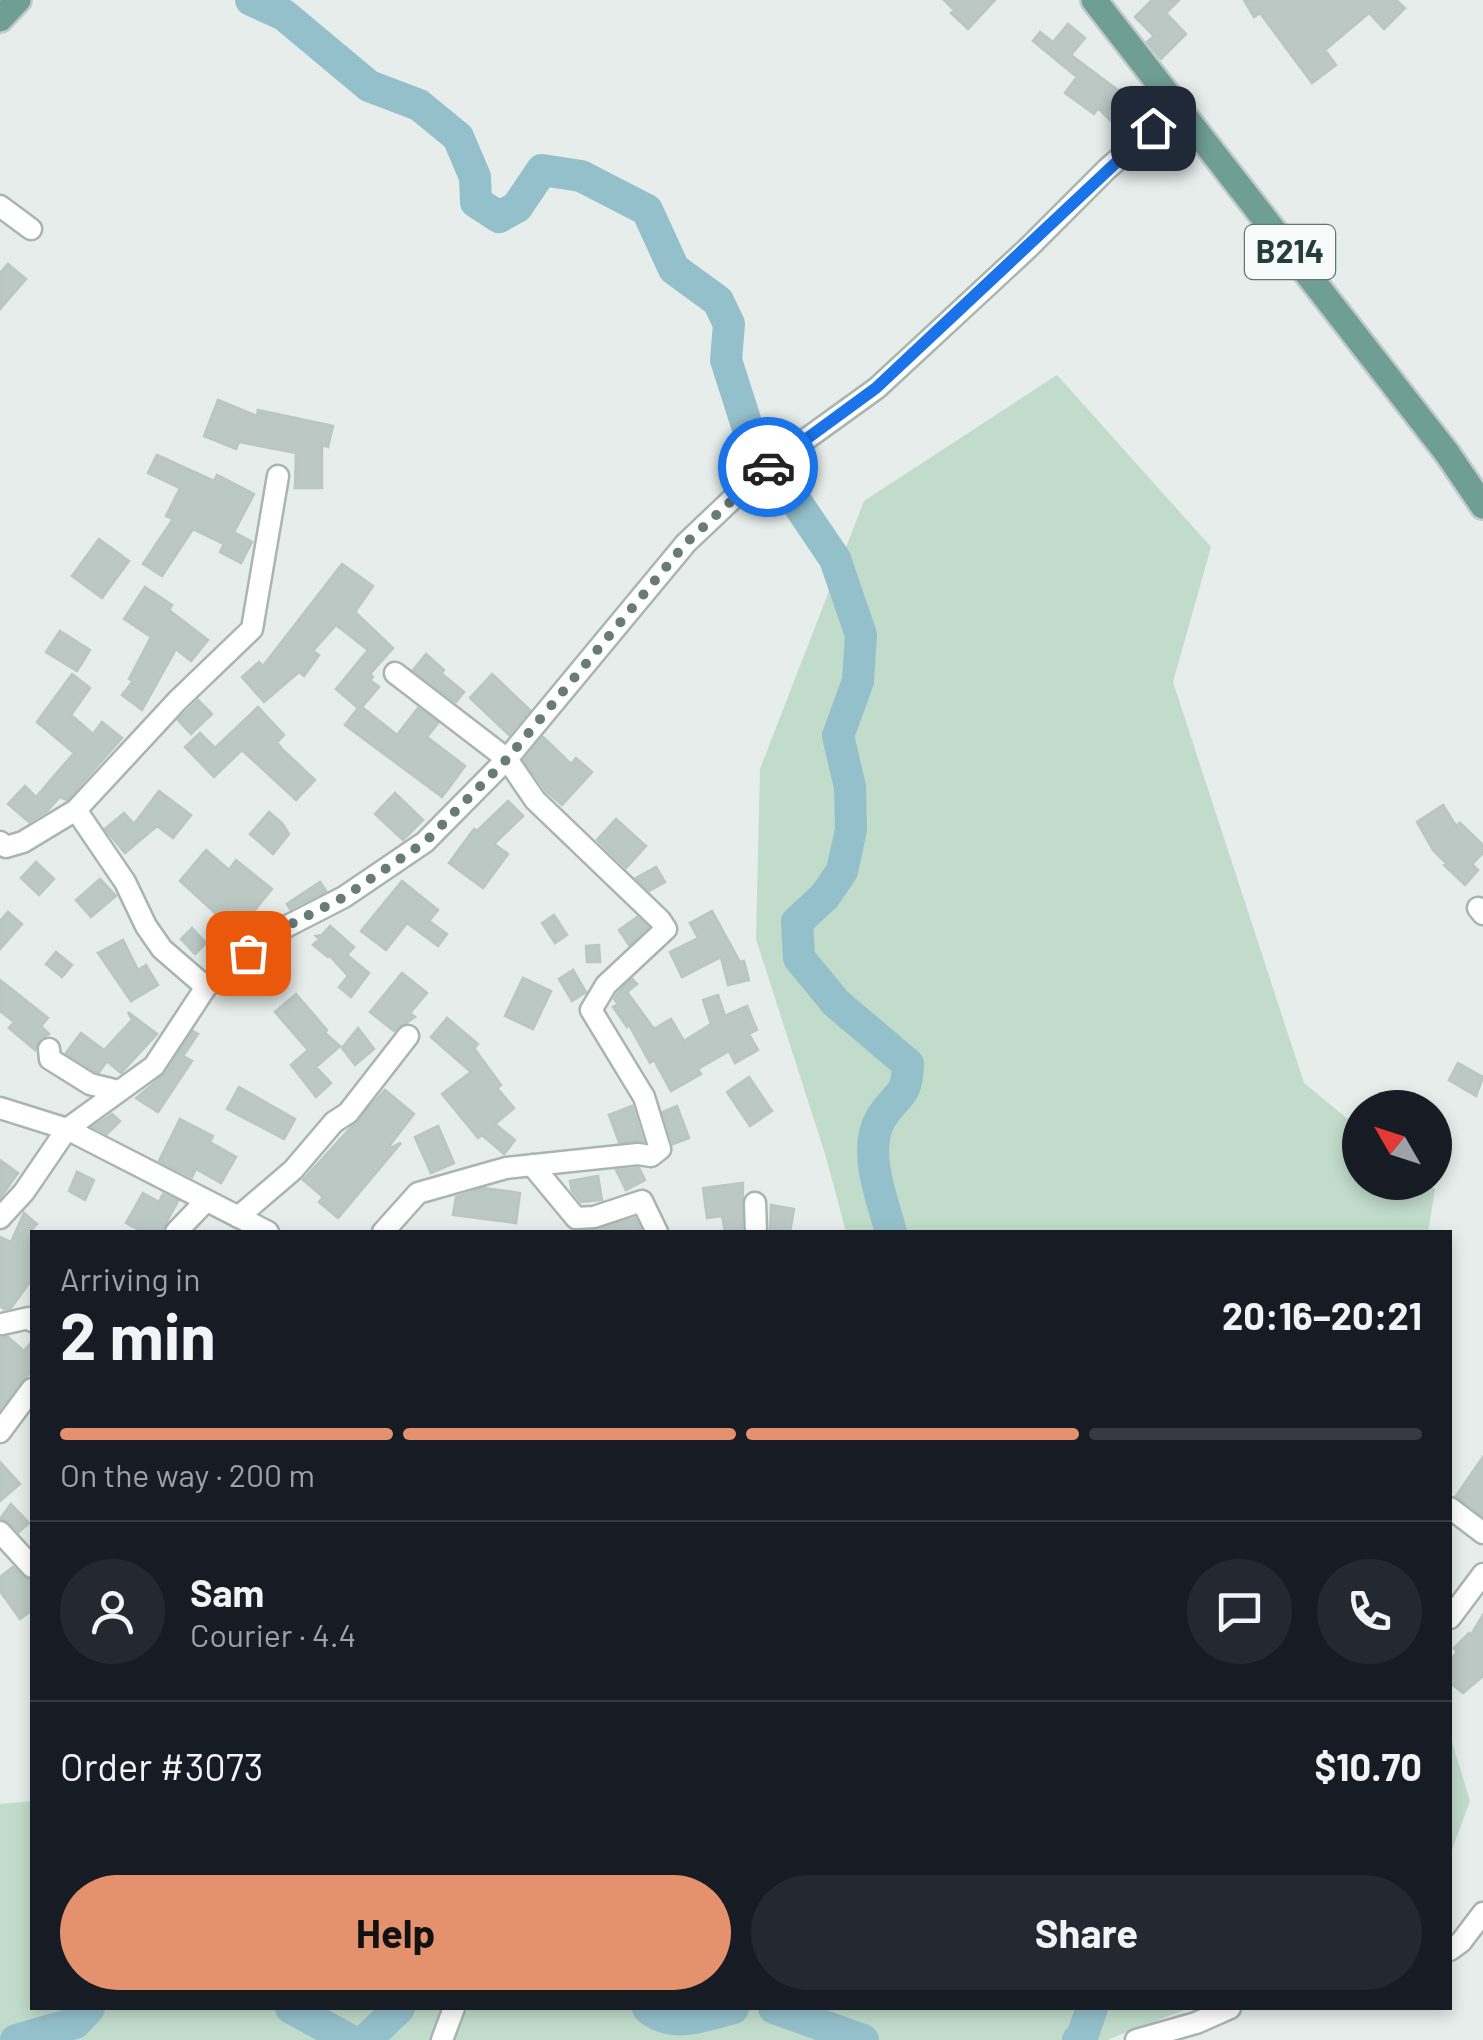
<!DOCTYPE html>
<html lang="en">
<head>
<meta charset="utf-8">
<style>
	:root { --surface:#171b24; --page:#242831; --text:#f1f3f6; --muted:#9ea1a6; --line:#363941; --accent:#e4916d }
	body { margin:0; font-family:Barlow,sans-serif; background:var(--page); color:var(--text); height:100vh; display:flex; flex-direction:column; font-size:38px; white-space:nowrap }
	* { box-sizing:border-box; margin:0 }
	p { font-size:32px; color:var(--muted) }
	.icon { flex:none; width:55px; height:55px; fill:none; stroke:currentColor; stroke-width:2; stroke-linecap:round; stroke-linejoin:round }
	.map { position:relative; flex:1; overflow:hidden }
	.drawer { position:absolute; left:30px; top:1230px; width:1422px; height:780px; display:flex; flex-direction:column; background:var(--surface); border-radius:0px; box-shadow:0 5px 15px #0003 }
	.drawer>* { flex:none }
	.needle { width:65px; rotate:309deg }
	.fabs { position:absolute; left:1342px; top:1090px; display:grid; gap:20px }
	.fabs a { display:grid; place-items:center; width:110px; height:110px; border-radius:50%; background:var(--surface); box-shadow:0 5px 15px #0003; font-size:50px }
	.pin { position:absolute; display:grid; place-items:center; width:85px; height:85px; color:#fff; margin:-42px; border-radius:20px; box-shadow:0 5px 15px #0006 }
	.courier { position:absolute; display:grid; place-items:center; width:100px; height:100px; margin:-50px; border:8px solid #1a73e8; border-radius:50%; background:#fff; color:#222; box-shadow:0 2px 12px #0007 }
	.head em { font-style:normal; font-weight:700 }
	.head div { display:flex; flex-direction:column-reverse }
	.head { display:flex; align-items:center; justify-content:space-between; height:170px; padding:0 30px }
	h1 { font-size:65px; font-weight:700; line-height:75px }
	.bar { display:grid; grid-template-columns:repeat(4,1fr); gap:15px 10px; align-content:center; height:120px; padding:0 30px }
	.bar i { height:12px; border-radius:8px; background:var(--line) }
	.bar .on { background:var(--accent) }
	.bar p { grid-column:span 4 }
	.line { display:flex; align-items:center; gap:25px; padding:0 30px; border-top:2px solid var(--line) }
	.line div { flex:1 }
	.round { display:grid; place-items:center; flex:none; width:105px; height:105px; border-radius:52px; background:var(--page) }
	.primary-button { display:flex; gap:20px; margin-top:auto; padding:20px 30px }
	.primary-button a { flex:1; height:115px; border-radius:60px; background:var(--accent); color:#111; font-size:40px; font-weight:700; line-height:115px; text-align:center }
	.primary-button a+a { background:var(--page); color:var(--text) }
	.map>svg:first-child { display:block }
</style>
</head>
<body>
<div class="map">
<svg width="1483" height="2040" viewBox="0 0 1483 2040">
	<rect width="100%" height="100%" fill="#e6edea"/>
	<!-- green -->
	<path fill="#c1dcca" d="M1057,375L1211,547L1173,682L1304,1083L1360,1129V1182L1426,1183L1435,1189L1428,1232H846L826,1157L756,939L760,769L864,501Z
		M1450,1735L1470,1801L1450,1855Z
		M32,1801V2008H1189L1107,2040H0V1804Z"/>
	<g fill="none" stroke-linecap="round" stroke-linejoin="round">
		<!-- river -->
		<path stroke="#94c0cc" stroke-width="32" d="M251,0L284,15L369,86L419,105L458,137L475,177L476,202L499,217L517,207L542,170L581,176L647,210L674,269L718,301L729,324L726,360L749,432L835,559L861,635L858,681L838,736L850,787L851,830L842,871L825,896L797,922L799,958L836,1003L908,1064C907,1099 897,1092 881,1118C862,1150 882,1199 891,1232
			M291,2008L350,2040
			M648,2008C672,2029 705,2016 733,2008
			M774,2008L863,2040
			M16,2040L75,2023L89,2008
			M366,2040L399,2008
			M1078,2040L1083,2034L1092,2008"/>
	</g>
	<!-- building -->
	<path fill="#bbc8c4" stroke="#b9c6c2" stroke-width="2.5" d="M944,0H995L968,29L951,13L954,10Z
		M1152,0H1179L1166,13L1186,34L1161,59L1147,42L1154,36L1135,17Z
		M1244,0H1396L1405,8L1384,29L1369,13L1325,50L1336,65L1312,83L1260,13L1254,17Z
		M1068,24L1085,38L1071,55L1119,91L1121,89L1141,109L1120,130L1098,108L1094,114L1065,93L1077,77L1033,41L1040,32L1053,42Z
		M8,264L26,279L0,309V273Z
		M218,400L257,416L258,410L333,426L328,447L322,445V488H295L296,453L239,442L236,449L204,436Z
		M157,455L214,481L217,475L254,494L234,532L252,542L241,563L220,552L224,544L193,529L162,576L143,564L173,519L166,516L180,488L148,473Z
		M99,539L129,561L102,598L72,576Z
		M342,564L373,586L355,612L393,648L370,674L373,677L370,680L379,687L362,707L397,735L418,708L438,723L427,737L465,766L442,797L345,725L358,708L336,689L368,650L336,625L313,651L319,655L304,676L299,672L264,702L242,677L259,662L263,666Z
		M145,587L172,605L169,610L208,640L191,661L176,649L142,710L122,695L133,681L129,679L151,637L124,619Z
		M60,631L90,650L77,671L46,652Z
		M426,654L444,670L441,673L464,692L456,702L413,670Z
		M72,674L90,688L71,715L93,734L102,722L122,738L67,800L60,797L47,811L29,822L8,804L25,786L36,797L74,753L37,722Z
		M492,674L530,710L509,735L470,698Z
		M198,700L212,714L191,734L178,720Z
		M258,707L284,735L277,742L282,749L315,780L296,800L242,750L214,777L185,747L200,733L215,748Z
		M543,737L571,764L576,758L592,772L562,805L546,791L524,760Z
		M159,791L191,815L173,838L157,826L125,853L105,829L124,813L134,824Z
		M395,793L423,820L403,840L375,814Z
		M508,801L523,816L494,844L508,854L483,888L449,863L474,829L477,831Z
		M1443,805L1456,826L1460,823L1483,845V853L1472,864L1478,870L1465,885L1444,865L1446,863L1433,850L1417,822Z
		M269,812L282,823L289,834L273,854L250,834Z
		M616,819L646,846L626,868L597,840Z
		M206,850L229,870L236,860L272,889L245,922L234,913L225,922L180,881Z
		M36,862L54,879L39,895L21,878Z
		M656,867L665,882L649,891L636,878Z
		M100,879L116,896L91,917L76,900Z
		M402,881L438,910L429,921L447,934L438,946L407,923L386,950L361,931Z
		M320,882L326,891L290,909L287,904Z
		M712,911L740,962L744,961L749,980L728,985L721,957L682,977L670,952L698,938L690,923Z
		M8,912L22,924L0,949V921Z
		M554,915L567,935L555,943L542,923Z
		M637,917L648,927L629,945L619,930Z
		M330,926L354,947L347,955L369,973L351,997L339,987L348,976L330,956L328,957L313,945L319,939L316,936L322,935Z
		M192,928L206,943L195,954L181,939Z
		M123,940L138,970L146,965L158,985L131,1001L98,953Z
		M599,945L600,962H587L586,946Z
		M56,952L72,965L62,977L46,964Z
		M261,959L271,971L254,986L244,973Z
		M573,970L586,992L572,1001L559,979Z
		M402,973L427,993L410,1013L415,1017L394,1031L370,1012Z
		M523,978L551,991L533,1029L505,1016Z
		M632,979L637,984L627,992L654,1029L671,1019L684,1041L711,1024L703,1000L718,995L725,1016L747,1006L757,1030L749,1034L758,1050L735,1063L729,1051L698,1069L701,1074L671,1091L654,1060L650,1063L629,1025L627,1027L613,1007L618,1004L614,999L617,994Z
		M0,980L48,1018L41,1026L49,1034L40,1038L35,1050L9,1028L14,1022L0,1011Z
		M296,994L327,1030L325,1033L340,1046L316,1067L331,1083L316,1097L291,1065L308,1050L275,1012Z
		M128,1012L157,1034L121,1073L107,1061L99,1072L95,1071L66,1053L81,1033L104,1050L132,1020Z
		M447,1018L478,1044L474,1048L501,1085L497,1088L514,1108L495,1124L515,1140L504,1154L482,1135L478,1138L442,1094L471,1072L431,1037Z
		M358,1028L374,1049L355,1065L342,1048Z
		M193,1031L198,1034L183,1056L192,1061L158,1112L136,1098L165,1074Z
		M1458,1063L1483,1077L1476,1096L1449,1080Z
		M749,1077L772,1111L750,1126L727,1092Z
		M239,1087L295,1119L284,1139L227,1109Z
		M385,1090L414,1114L386,1150L401,1143L338,1218L319,1202L323,1197L303,1180Z
		M632,1106L643,1141L619,1142L609,1115Z
		M677,1106L689,1138L673,1144L663,1112Z
		M112,1114L120,1121L107,1134L93,1127Z
		M180,1119L213,1136L210,1142L236,1157L221,1183L196,1169L192,1177L159,1161Z
		M438,1126L454,1163L431,1173L415,1137Z
		M0,1160L18,1173L0,1198Z
		M639,1168L645,1180L626,1190L616,1170Z
		M77,1172L94,1180L85,1200L69,1191Z
		M598,1176L602,1200L581,1202L572,1191L570,1181Z
		M743,1183L742,1232H725L722,1216L707,1218L703,1188Z
		M484,1188L520,1193L516,1223L453,1215L456,1197Z
		M143,1193L159,1202L163,1194L178,1201L161,1232H143L126,1223Z
		M771,1205L794,1209L790,1232H770Z
		M24,1213L37,1224L32,1229V1279L11,1308L4,1309L0,1306V1237L11,1242Z
		M635,1218L641,1231L590,1232V1231Z
		M0,1337H8L24,1351L32,1341V1370L0,1409Z
		M1483,1457V1516L1456,1496Z
		M0,1462L20,1484L0,1501Z
		M11,1504L29,1523L19,1532L9,1522L0,1519Z
		M13,1567L23,1577L32,1580V1610L20,1619L0,1591V1577Z
		M1483,1615V1676L1463,1693L1450,1683V1661L1457,1652L1454,1648L1469,1633L1471,1635Z"/>
	<g fill="none" stroke-linecap="round" stroke-linejoin="round">
		<defs>
			<path id="minor" d="M0,206L31,229
				M0,842L6,847L23,842L76,810
				M1478,908L1483,914
				M206,987L162,949L146,926L125,882L76,810L178,700L252,629L278,476
				M49,1049L50,1059L90,1084L118,1091
				M0,1108L67,1129L154,1066L206,987L268,936L344,897L425,842L507,759L686,543L762,471L877,388L1028,248L1107,169L1177,108
				M532,1165L576,1218L594,1217L642,1201L657,1232
				M755,1203L756,1232
				M238,1217L293,1170L334,1122L348,1113L408,1036
				M0,1218L24,1192L67,1129L268,1232
				M176,1232L206,1201
				M383,1232L418,1193L506,1168L638,1154L651,1156L660,1149L644,1097L591,1010L606,985L666,929L660,920L535,800L507,759L395,673
				M2,1324L29,1318L32,1321
				M0,1432L32,1389
				M1450,1508L1483,1533
				M0,1532L32,1567
				M1450,1618L1483,1574
				M1450,1950L1461,1942L1483,1913
				M442,2040L454,2008
				M1136,2040L1196,2023L1230,2008"/>
			<path id="major" d="M1094,0L1447,453L1483,506
				M0,19L18,0"/>
		</defs>
		<!-- minor casing -->
		<use href="#minor" stroke="#a9b5b1" stroke-width="25"/>
		<!-- major casing -->
		<use href="#major" stroke="#c2c9c8" stroke-width="30"/>
		<!-- minor -->
		<use href="#minor" stroke="#fff" stroke-width="20"/>
		<!-- major -->
		<use href="#major" stroke="#6f9e95" stroke-width="25"/>
	</g>
	<g fill="none" stroke-linecap="round" stroke-linejoin="round">
		<!-- done -->
		<path stroke="#697b77" stroke-width="10" stroke-dasharray="0 18" d="M248,953L268,936L344,897L425,842L507,759L686,543L768,467"/>
		<!-- route -->
		<path stroke="#1a73e8" stroke-width="12" d="M768,467L876,388L1153,128"/>
	</g>
	<g text-anchor="middle" stroke-width="8" stroke-linejoin="round" paint-order="stroke">
		<!-- shield labels -->
		<rect fill="#f6faf8" stroke="#647672" stroke-width="2.5" x="1245" y="225" width="90" height="54" rx="8"/>
		<g font-size="32" font-weight="bold" fill="#263e39">
			<text x="1290" y="263">B214</text>
		</g>
	</g>
</svg>
<div class="fabs">
<a><svg class="needle" viewBox="-14 -14 28 28"><path d="M0-13l5 13h-10z" fill="#e53935"/><path d="M0 13l5-13h-10z" fill="#9ea1a6"/></svg></a>
</div>
<div class="pin" style="left:248px;top:953px;background:#ea580c"><svg class="icon" aria-label="bag" viewBox="0 0 24 24"><path d="M5 8h14l-1 12H6zM9 8a3 3 0 0 1 6 0"/></svg></div>
<div class="pin" style="left:1153px;top:128px;background:#1f2937"><svg class="icon" aria-label="home" viewBox="0 0 24 24"><path d="M3 11l9-7 9 7M6 9v11h12V9"/></svg></div>
<div class="courier" style="left:768px;top:467px"><svg class="icon" aria-label="car" viewBox="0 0 24 24"><path d="M5 17H2v-5l4-1 3-4h7l3 4 3 1v5h-3M9 17h6M6 11h13"/><circle cx="7" cy="17" r="2"/><circle cx="17" cy="17" r="2"/></svg></div>
<section class="drawer">
<div class="head"><div><h1>2 min</h1><p>Arriving in</p></div><em>20:16–20:21</em></div>
<div class="bar"><i class="on"></i><i class="on"></i><i class="on"></i><i></i><p>On the way · 200 m</p></div>
<div class="line" style="height:180px"><a class="round"><svg class="icon" aria-label="person" viewBox="0 0 24 24"><circle cx="12" cy="8" r="4"/><path d="M4 21q1-7 8-7t8 7"/></svg></a><div><b>Sam</b><p>Courier · 4.4</p></div><a class="round"><svg class="icon" aria-label="chat" viewBox="0 0 24 24"><path d="M4 5h16v11H9l-5 4z"/></svg></a><a class="round"><svg class="icon" aria-label="phone" viewBox="0 0 24 24"><path d="M5 4h4l2 5-3 2q2 4 5 5l2-3 5 2v4C11 20 4 13 5 4z"/></svg></a></div>
<div class="line" style="height:130px"><div>Order #3073</div><b>$10.70</b></div>
<div class="primary-button"><a>Help</a><a>Share</a></div>
</section>
</div>
</body>
</html>
